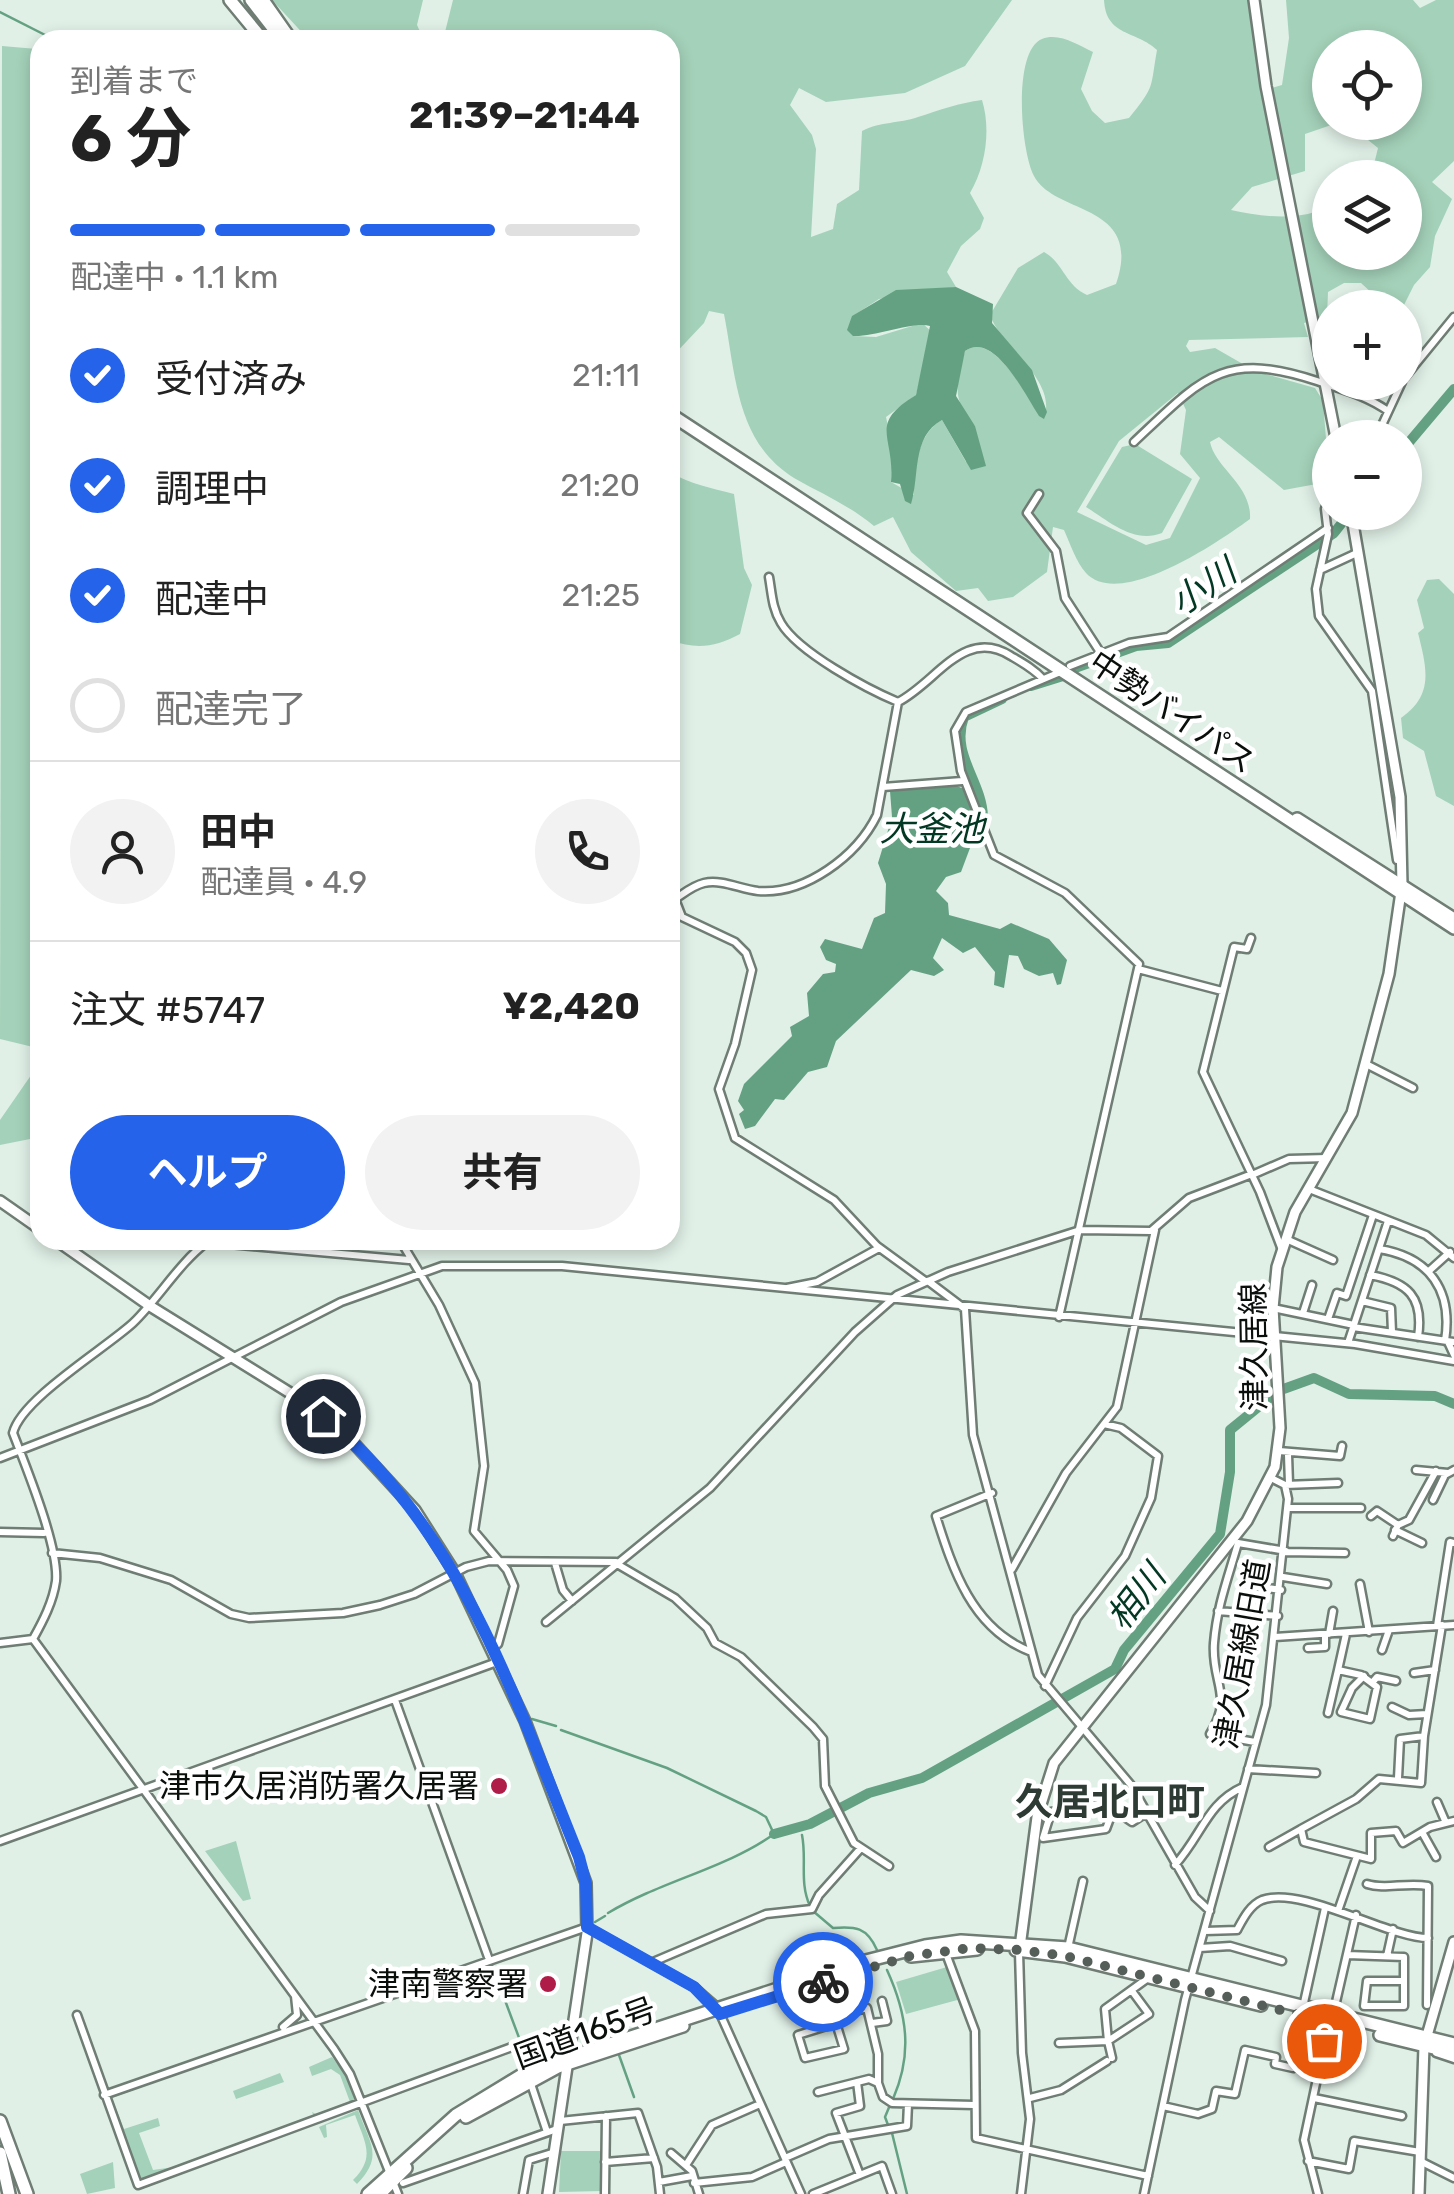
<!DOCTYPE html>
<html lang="ja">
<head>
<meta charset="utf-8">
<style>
	:root { --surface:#fff; --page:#f2f2f2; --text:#222; --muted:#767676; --line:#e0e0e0; --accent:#2563eb }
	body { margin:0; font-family:Rubik,"Noto Sans JP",sans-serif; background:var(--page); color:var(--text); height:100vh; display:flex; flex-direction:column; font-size:38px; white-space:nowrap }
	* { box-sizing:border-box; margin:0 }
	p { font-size:32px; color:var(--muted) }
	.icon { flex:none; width:55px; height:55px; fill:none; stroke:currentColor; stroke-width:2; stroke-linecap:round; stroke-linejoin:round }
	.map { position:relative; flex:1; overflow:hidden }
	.side { position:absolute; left:30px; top:30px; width:650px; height:1220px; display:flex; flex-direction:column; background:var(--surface); border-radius:30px; box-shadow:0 5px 15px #0003 }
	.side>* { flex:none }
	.controls { position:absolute; left:1312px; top:30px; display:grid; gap:20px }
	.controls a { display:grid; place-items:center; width:110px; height:110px; border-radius:50%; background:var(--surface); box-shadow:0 5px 15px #0003; font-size:50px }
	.pin { position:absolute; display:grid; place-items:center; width:85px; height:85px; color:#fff; margin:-42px; border:5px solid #fff; border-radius:50%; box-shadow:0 2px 10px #0007 }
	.courier { position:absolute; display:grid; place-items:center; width:100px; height:100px; margin:-50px; border:8px solid #2563eb; border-radius:50%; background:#fff; color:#222; box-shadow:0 2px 12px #0007 }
	.head em { font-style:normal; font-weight:700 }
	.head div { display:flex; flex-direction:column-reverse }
	.head { display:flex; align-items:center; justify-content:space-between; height:170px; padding:0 40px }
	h1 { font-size:65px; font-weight:700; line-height:75px }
	.bar { display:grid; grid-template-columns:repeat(4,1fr); gap:15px 10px; align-content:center; height:120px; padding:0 40px }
	.bar i { height:12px; border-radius:8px; background:var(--line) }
	.bar .current { background:var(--accent) }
	.bar p { grid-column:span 4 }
	.line { display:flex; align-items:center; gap:25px; padding:0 40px; border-top:2px solid var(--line) }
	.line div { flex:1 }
	.round { display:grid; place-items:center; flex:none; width:105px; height:105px; border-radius:52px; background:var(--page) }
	ol { padding:0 40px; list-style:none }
	li { display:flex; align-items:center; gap:30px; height:110px }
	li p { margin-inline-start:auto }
	li .icon { padding:10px; border-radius:50%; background:var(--accent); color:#fff; stroke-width:4 }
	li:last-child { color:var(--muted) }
	li i { width:55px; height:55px; border:5px solid var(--line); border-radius:50% }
	.cta { display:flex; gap:20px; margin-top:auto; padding:20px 40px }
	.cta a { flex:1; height:115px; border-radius:60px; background:var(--accent); color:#fff; font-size:40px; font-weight:700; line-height:115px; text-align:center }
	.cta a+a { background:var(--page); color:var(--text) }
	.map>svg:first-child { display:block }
</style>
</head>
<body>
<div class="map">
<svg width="1454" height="2194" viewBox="0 0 1454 2194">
	<rect width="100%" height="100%" fill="#e0f0e7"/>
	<!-- green -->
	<path fill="#a4d1b9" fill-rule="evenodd" d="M272,0H423L417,25L424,40H309Z
		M453,0H1012L965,66L905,93L826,102L799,88L790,105L812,135L816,149L811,237L833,229L837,204L859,190L862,131C882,121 898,124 918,117C940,110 959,103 982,100C991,129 986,166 970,193L984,218L980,229L961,246L947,272L956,287L879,299L853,316V336L876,337L922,323L932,332L916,395L886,417L893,450L891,482L914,495C913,469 918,433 942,420L966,462L975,426C951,401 956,382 965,351C995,330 1027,400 1044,418C1058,380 1000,346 990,315L1018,268L1044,252C1063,262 1065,285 1087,295L1116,284C1144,202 1055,216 1034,176C1021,152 1012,51 1042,39C1059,32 1078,45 1093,52L1081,89L1092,111L1105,123L1129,118C1156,85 1150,88 1157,50C1136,30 1106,37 1104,0H1252L1249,9L1262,91L1282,85L1289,38L1286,0H1413L1420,8L1436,0H1454V161L1432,182L1452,199L1435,236L1430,267L1414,285L1403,307H1387L1361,283H1344L1328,292L1327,317L1304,323L1308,337L1189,340L1186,346L1190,352L1215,348L1255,371L1315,388L1323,401L1329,477L1322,483L1284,490L1219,437L1210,442C1215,468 1252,485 1250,519C1220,541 1120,610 1086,573C1076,562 1070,543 1064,530L1053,527L1047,572L1013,597L988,601L978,588L956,591L911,552L893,517L874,526C849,505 822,494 794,478C736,442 736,376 724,314L709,311L704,323L670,359V40H443ZM1330,48H1405V122L1347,123L1378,148L1374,164L1377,175L1405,178V252H1330V205C1304,222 1261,217 1231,210L1252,187L1305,171V134L1337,123L1330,122ZM1178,393L1186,410L1180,454L1200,478L1170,538L1146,545L1077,512L1119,441Z
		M2,46L37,49L40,53V1137L0,1145V1120L36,1068L33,1047L0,1039Z
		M1135,444L1192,479L1162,533C1134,544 1110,522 1086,507L1122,447Z
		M670,472C690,484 711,488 734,494L744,568L752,585L740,634C715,647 697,650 670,640Z
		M1439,579L1454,594V806L1436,796L1424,751L1403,738L1401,718C1434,695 1427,669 1418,633L1424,628L1417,600L1427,580Z
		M236,1841L251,1899L243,1901L205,1851Z
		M947,1967L961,1999L906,2014L896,1982Z
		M332,2057L345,2074L356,2103L314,2117L312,2112L316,2114L350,2102L340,2075L331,2069L312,2076L309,2067Z
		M209,2061L214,2066L209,2062L112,2098L124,2129L158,2118L160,2126L139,2133L153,2170L174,2167L138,2180L107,2095Z
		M280,2073L284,2082L236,2099L233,2091Z
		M358,2110C370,2144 384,2156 357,2184L353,2180C376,2157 365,2143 355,2115L326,2125L327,2137L324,2138L319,2127Z
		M561,2151H603L602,2191L559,2192Z
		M113,2162L115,2188L87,2194L80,2174Z"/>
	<!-- water -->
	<path fill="#64a182" d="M956,287L993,304L992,323L1032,370L1047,412L1044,419L1039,416C1025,395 994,330 965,351L956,396L975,426L986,466L971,470L942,420C911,437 920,476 911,504L905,501L900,484L891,482C895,435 867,425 916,395L930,326C913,321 876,337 853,336L847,330L852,316L896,290Z
		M952,784L964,789L979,824L961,872L946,877L936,891L948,903L949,915L1000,929L1011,923L1049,939L1067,960L1061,984L1057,985L1053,973L1039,976L1024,969L1018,956L1009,955L1004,988L994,985L995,972L975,947L963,953L942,938L933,958L944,970L934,976L911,970L836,1041L827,1067L808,1072L784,1100L775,1099L755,1126L745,1129L739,1114L744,1110L738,1101L744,1084L792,1036L790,1027L809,1016L807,993L823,974L835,972L836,964L826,960L820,947L825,939L862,949L874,918L885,913L886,884L878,863L892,817L890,791Z"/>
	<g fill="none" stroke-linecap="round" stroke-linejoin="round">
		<!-- stream -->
		<path stroke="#64a182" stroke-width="2.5" d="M0,12L55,40
			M532,1719L556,1726
			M561,1730L667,1768L756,1811L766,1817L774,1834C727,1868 661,1881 608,1913
			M801,1828V1829
			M802,1835C807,1860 799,1882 810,1906
			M813,1911L833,1928C855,1926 867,1927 877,1950
			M595,1922L605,1916
			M491,1963L521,2043L557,2029
			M887,1970C907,2014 913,2053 893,2099
			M619,2055L634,2097
			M642,2115L653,2147
			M888,2125L885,2117L890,2105
			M892,2133L907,2194
			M660,2169L662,2178L680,2175
			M699,2184L703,2194"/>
		<!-- river -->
		<path stroke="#64a182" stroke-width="10" d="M1405,447L1454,389
			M1075,668L1136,646L1168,643L1334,533L1345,519
			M1031,686L1063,676
			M974,822L983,817C982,781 950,754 964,717L1002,699
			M774,1834L810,1824L869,1793L922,1778L1115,1669L1124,1650L1220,1534L1230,1472V1430L1278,1391L1314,1378L1349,1394L1435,1396L1454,1404"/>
		<defs>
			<path id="minor" d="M1405,377L1454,317
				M1376,438L1402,382
				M1134,442C1202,378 1223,350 1317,381C1343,390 1365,395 1388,411
				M1330,493L1325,509L1328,534L1316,589L1319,616L1372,691L1397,860
				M1039,494L1027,513L1056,551L1065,598L1100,652
				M1320,570L1359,552
				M769,577C772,594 772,608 781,623C798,652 867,689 898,702C936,683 964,626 1011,656C1023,663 1034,669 1043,679
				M1070,666L1129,643L1168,637L1328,528
				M1058,673L966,712L955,731L961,771L994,855L1065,893L1139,964L1059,1317
				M883,787L962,781
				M675,899L682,917L735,942L746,953L752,970L735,1044L719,1089L735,1138L834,1200L877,1246L925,1281
				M670,902C681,896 691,886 704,883C722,879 740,889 758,891C805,895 857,856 877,815L898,702
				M1251,938L1247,949L1234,947L1203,1072L1260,1192L1282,1250
				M1138,969L1222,991
				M1366,1064L1413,1088
				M1252,1175L1289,1159L1327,1158
				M1309,1189L1426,1235L1454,1258
				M1286,1239L1333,1260
				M400,1240L439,1305L475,1383L484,1466L474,1531L507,1570L514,1586L498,1644L493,1648
				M1379,1249C1430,1257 1453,1291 1445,1341
				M1429,1271L1450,1252
				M1370,1275C1408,1282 1424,1297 1418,1337
				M928,1281L965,1309L973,1435L1038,1675L1131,1785L1195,1897L1210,1911
				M787,1288L817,1282L879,1248
				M1362,1301L1391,1308L1392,1332
				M1273,1308L1354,1325
				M1303,1313L1312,1285
				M1328,1319L1337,1293L1346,1296L1373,1215
				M1353,1327L1454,1342
				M1448,1342L1454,1355
				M1348,1343L1388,1221
				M1279,1451L1340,1456L1342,1446
				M1288,1455L1289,1484
				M0,1458L150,1400L341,1302L442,1266H562L1355,1344L1454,1361
				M1416,1470L1448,1473
				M1285,1485L1338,1483
				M992,1493L936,1516C953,1570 972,1628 1029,1651
				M1433,1500L1445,1475L1454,1470
				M1287,1508H1361
				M1371,1516L1377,1511L1398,1525
				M1395,1530L1422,1543
				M0,1532L44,1533
				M1393,1536L1398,1525L1409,1520L1436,1471
				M1285,1552L1345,1553
				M52,1553L100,1558L171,1580L231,1614L249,1618L343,1613L380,1605L414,1594L466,1567L489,1561L616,1562
				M555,1563L563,1590L572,1601
				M617,1564L675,1598L707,1628L715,1643L741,1657L813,1727L823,1739L825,1786L854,1843L889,1866
				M1012,1569L1066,1473L1117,1407L1155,1230
				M1283,1577L1327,1584
				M1360,1584L1369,1632
				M1254,1586L1281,1590
				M1218,1611L1278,1616
				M546,1622L710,1488L855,1332L897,1295L948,1272L1080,1230L1151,1231L1189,1198L1252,1174
				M1442,1625L1424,1736L1421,1783L1379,1779L1356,1799L1301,1829L1304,1842L1371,1859V1833L1396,1831L1403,1843L1430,1827L1454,1821
				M1437,1626L1450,1542L1454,1543
				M1329,1634L1333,1611
				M1346,1634L1338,1670L1361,1675L1377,1687L1370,1719L1341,1712L1352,1688L1364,1676
				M1275,1637L1454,1625
				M33,1639C43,1621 53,1602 56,1581C59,1547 26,1467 13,1433C21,1399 106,1348 133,1323C159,1298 179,1263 207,1242L409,1260
				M33,1639L334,2049L350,2074L398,2194
				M0,1643L33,1639
				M1308,1648L1325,1647V1635
				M1382,1650L1389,1630
				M1414,1673L1435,1670
				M1372,1683L1377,1677L1396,1681
				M1045,1686L1077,1618L1125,1556L1151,1498L1158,1456L1121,1428L1104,1424
				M395,1700L488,1957
				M1392,1707L1409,1715L1427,1714
				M1328,1713L1338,1670
				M1255,1742L1210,1734C1234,1695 1211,1683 1214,1643C1217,1606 1228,1578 1238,1543L1286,1551
				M1248,1769L1316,1773
				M1398,1778L1400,1739L1424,1736
				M1437,1802L1446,1823
				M1112,1813L1106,1829L1043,1838L1051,1812L1104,1803L1132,1822L1146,1813
				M1422,1832L1436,1857
				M0,1841L497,1662
				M1269,1847L1301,1829
				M1175,1865C1202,1835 1207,1803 1243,1787
				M1367,1884C1384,1890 1406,1882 1428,1886L1427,2005
				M1338,1911L1357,1856
				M1205,1931L1237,1930C1243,1919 1250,1905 1262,1900C1301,1885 1389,1938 1428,1938
				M1068,1948L1083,1881
				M1200,1948L1230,1946L1282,1961
				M945,1951L975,2031L976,2138L1148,2176
				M1019,1952L1022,2053L1030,2119L1021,2194
				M1347,1955L1404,1957V2006H1364L1367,1981H1404
				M1387,1956L1393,1929
				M653,1962L766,1914L812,1909L819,1895L861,1848
				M835,1978L836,2023L844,2049L805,2058L798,2035L836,2023
				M1132,1991L1149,2014L1108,2041L1105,2009L1148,1978
				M1303,2007L1325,1908
				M77,2015L138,2185L520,2044
				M1333,2015L1356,1915
				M836,2016L867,2008L878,2054V2083
				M872,2023L887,2021L882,2001
				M283,2027L297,2015L295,1996
				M1059,2043L1108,2041L1112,2058
				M1436,2053L1454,2059
				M530,2081L547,2132
				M857,2082L860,2106L836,2113L860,2175
				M818,2092L869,2079L878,2083L883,2097L892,2103L974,2105
				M104,2095L587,1927L694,1987L717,2007L801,2194
				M1030,2098L1061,2090L1107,2061
				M1314,2098L1402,2116
				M1163,2106L1198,2114L1212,2109L1216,2091L1235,2094L1245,2050L1276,2057L1275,2064L1293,2068
				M560,2121L638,2113L657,2167L660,2194
				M671,2153L692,2171L699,2194
				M785,2158L829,2139L907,2126L908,2104
				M1308,2161L1349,2169L1354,2141L1420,2152
				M1420,2161L1454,2178
				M605,2162L654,2158
				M686,2165L712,2125L760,2104
				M659,2182L692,2176
				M403,2183L557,2129
				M694,2183L752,2177L786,2162
				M523,2194L529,2160L555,2152
				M605,2194L606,2116
				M813,2194L882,2166L892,2194
				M1144,2194L1185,2000L1266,1705L1288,1499L1285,1485L1271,1478
				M1318,2194L1304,2140L1329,2022"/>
			<path id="major" d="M1254,0L1266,86L1336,438
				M0,1201L40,1229
				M56,1240L150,1306L303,1401L349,1438L415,1510L455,1573L525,1721L586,1883L587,1933L548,2194
				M1020,1947L1037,1817L1054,1763L1247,1521L1275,1467L1280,1428L1273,1308L1277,1267L1295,1212L1352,1113L1389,974L1402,885L1400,797L1351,512
				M1419,2194L1424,2046L1454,1942"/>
			<path id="highway" d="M230,0L263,40
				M251,0L282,40
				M263,0L291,40
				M670,414L1454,928
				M1297,819L1454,919
				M1016,1950L1065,1956L1261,2005
				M911,1956L977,1949
				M1380,2035L1454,2053
				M466,2117L558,2067L683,2026
				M0,2121L27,2194
				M0,2153L9,2194
				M368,2194L456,2115L530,2070L854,1964L925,1946L961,1941L1068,1948L1454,2044
				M380,2194L406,2168"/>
		</defs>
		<!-- minor casing -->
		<use href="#minor" stroke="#6f7d75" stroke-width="11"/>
		<!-- major casing -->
		<use href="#major" stroke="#6f7d75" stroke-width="14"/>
		<!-- highway casing -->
		<use href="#highway" stroke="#6f7d75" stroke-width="16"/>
		<!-- minor -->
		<use href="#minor" stroke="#fff" stroke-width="6"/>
		<!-- major -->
		<use href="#major" stroke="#fff" stroke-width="9"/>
		<!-- highway -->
		<use href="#highway" stroke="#fff" stroke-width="11"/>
	</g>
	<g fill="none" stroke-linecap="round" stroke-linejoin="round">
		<!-- done -->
		<path stroke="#555e59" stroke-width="10" stroke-dasharray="0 18" d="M823,1982L910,1956L971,1948L1020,1950L1065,1956L1328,2022L1324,2041"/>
		<!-- route -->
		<path stroke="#2563eb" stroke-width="12" d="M323,1416C461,1529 514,1697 579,1857L586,1884L587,1927L694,1987L720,2014L823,1982"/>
	</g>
	<!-- markers -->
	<g fill="#af1c47" stroke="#fff" stroke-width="4">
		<circle cx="499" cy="1786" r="10"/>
		<circle cx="548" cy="1984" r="10"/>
	</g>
	<g text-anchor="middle" stroke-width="9" stroke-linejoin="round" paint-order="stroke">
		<!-- street labels -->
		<g font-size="32" fill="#0a0f0c" stroke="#fff">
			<text transform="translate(1172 712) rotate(34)" y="11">中勢バイパス</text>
			<text transform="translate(1254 1347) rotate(-91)" y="11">津久居線</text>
			<text transform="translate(1242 1654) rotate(-80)" y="11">津久居線旧道</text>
			<text transform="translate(585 2033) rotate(-20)" y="11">国道165号</text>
		</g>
		<!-- poi labels -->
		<g font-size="32" fill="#0a0f0c" stroke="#fff" text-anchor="end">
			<text x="479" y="1797">津市久居消防署久居署</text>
			<text x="528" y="1995">津南警察署</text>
		</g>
		<!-- water labels -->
		<g font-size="35" font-style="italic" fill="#033824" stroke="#fff">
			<text transform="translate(1203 587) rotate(-34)" y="12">小川</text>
			<text x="932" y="841">大釜池</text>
			<text transform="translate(1136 1597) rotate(-52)" y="12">相川</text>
		</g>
		<!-- quarter labels -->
		<g font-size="38" font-weight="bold" fill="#2e3b34" stroke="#fff">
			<text x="1110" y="1815">久居北口町</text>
		</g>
	</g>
</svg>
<div class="controls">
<a><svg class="icon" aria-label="locate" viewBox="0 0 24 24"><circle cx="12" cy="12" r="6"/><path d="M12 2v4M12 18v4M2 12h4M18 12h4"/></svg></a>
<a><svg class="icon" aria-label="layers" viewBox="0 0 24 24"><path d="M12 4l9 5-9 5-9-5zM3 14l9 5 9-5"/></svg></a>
<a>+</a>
<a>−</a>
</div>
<div class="pin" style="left:1324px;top:2041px;background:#ea580c"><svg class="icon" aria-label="bag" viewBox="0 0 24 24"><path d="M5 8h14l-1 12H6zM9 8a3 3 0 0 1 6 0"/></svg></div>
<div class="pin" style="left:323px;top:1416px;background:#1f2937"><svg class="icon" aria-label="home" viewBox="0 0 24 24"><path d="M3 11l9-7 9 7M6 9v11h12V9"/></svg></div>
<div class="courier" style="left:823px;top:1982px"><svg class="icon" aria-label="bike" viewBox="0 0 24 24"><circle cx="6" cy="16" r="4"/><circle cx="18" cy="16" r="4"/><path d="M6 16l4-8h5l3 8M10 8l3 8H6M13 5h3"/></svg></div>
<section class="side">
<div class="head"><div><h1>6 分</h1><p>到着まで</p></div><em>21:39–21:44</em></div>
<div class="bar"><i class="current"></i><i class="current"></i><i class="current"></i><i></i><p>配達中 · 1.1 km</p></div>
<ol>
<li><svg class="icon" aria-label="check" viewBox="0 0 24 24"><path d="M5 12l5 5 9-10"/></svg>受付済み<p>21:11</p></li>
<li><svg class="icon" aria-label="check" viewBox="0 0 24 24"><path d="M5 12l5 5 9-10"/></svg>調理中<p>21:20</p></li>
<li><svg class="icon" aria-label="check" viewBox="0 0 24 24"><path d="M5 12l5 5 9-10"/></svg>配達中<p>21:25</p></li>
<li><i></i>配達完了</li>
</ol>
<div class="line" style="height:180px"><a class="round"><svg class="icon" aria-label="person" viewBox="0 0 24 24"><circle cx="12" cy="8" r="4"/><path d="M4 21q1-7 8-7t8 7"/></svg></a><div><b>田中</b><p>配達員 · 4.9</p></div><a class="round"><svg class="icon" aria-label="phone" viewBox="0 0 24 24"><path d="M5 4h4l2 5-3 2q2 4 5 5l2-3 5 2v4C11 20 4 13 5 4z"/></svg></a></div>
<div class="line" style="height:130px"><div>注文 #5747</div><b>¥2,420</b></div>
<div class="cta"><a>ヘルプ</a><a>共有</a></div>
</section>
</div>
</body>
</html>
